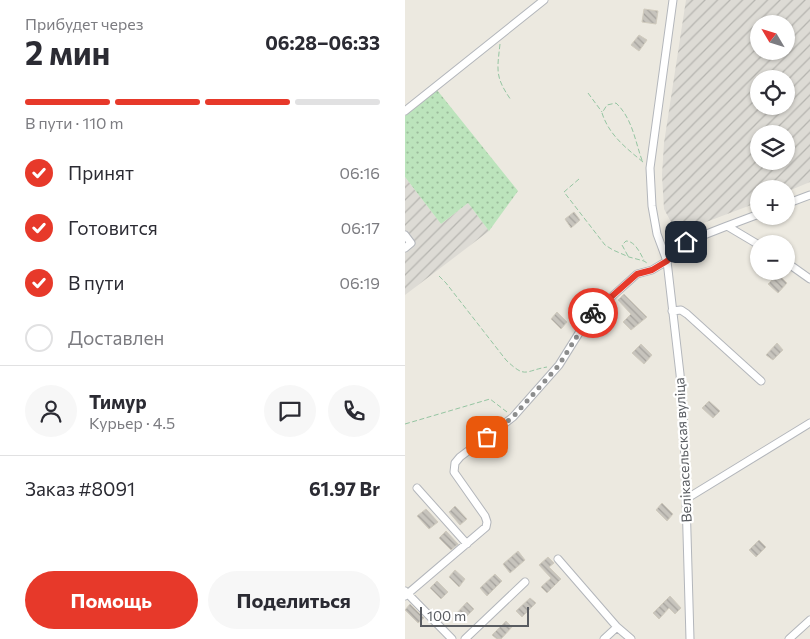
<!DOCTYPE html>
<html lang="ru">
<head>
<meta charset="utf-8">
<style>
	:root { --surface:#fff; --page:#f7f7f7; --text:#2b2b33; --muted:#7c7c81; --line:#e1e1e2; --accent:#e7392a }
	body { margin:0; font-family:Commissioner,sans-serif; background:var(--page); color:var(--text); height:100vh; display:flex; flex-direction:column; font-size:19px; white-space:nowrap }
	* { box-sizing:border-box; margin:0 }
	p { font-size:16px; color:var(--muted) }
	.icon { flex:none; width:28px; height:28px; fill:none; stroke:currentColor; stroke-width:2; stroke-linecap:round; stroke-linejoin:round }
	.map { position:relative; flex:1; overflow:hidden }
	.panel { display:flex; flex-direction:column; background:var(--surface); width:405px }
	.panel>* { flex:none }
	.needle { width:32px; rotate:308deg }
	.fabs { position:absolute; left:345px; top:15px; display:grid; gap:10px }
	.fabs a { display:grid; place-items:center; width:45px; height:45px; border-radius:50%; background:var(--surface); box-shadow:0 1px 4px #0004; font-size:25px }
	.scale { position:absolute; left:15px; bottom:12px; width:109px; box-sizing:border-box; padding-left:5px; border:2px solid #595c61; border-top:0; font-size:14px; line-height:18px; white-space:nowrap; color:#595c61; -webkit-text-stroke:4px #fff; paint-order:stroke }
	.pin { position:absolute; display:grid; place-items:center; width:42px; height:42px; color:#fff; margin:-21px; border-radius:10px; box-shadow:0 2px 8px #0006 }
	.courier { position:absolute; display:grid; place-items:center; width:50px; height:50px; margin:-25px; border:4px solid #e7392a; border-radius:50%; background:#fff; color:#222; box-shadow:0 1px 6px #0007 }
	.head em { font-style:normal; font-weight:700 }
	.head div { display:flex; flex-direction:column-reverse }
	.head { display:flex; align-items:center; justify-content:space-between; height:85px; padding:0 25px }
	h1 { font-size:32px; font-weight:700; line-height:38px }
	.bar { display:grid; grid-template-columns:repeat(4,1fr); gap:8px 5px; align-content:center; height:60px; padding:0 25px }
	.bar i { height:6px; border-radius:4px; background:var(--line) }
	.bar .active { background:var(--accent) }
	.bar p { grid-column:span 4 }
	.line { display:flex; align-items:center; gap:12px; padding:0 25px; border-top:1px solid var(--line) }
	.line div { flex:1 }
	.round { display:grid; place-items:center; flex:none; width:52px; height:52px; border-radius:26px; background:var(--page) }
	ol { padding:0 25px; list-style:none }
	li { display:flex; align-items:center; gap:15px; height:55px }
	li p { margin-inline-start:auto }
	li .icon { padding:5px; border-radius:50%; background:var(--accent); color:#fff; stroke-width:4 }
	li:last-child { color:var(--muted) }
	li i { width:28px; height:28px; border:2px solid var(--line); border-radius:50% }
	.button { display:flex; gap:10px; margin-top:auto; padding:10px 25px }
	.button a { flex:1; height:58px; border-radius:30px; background:var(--accent); color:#fff; font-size:20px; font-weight:700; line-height:58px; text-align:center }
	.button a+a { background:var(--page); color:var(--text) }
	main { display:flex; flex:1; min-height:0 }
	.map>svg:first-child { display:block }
</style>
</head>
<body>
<main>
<section class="panel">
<div class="head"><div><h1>2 мин</h1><p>Прибудет через</p></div><em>06:28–06:33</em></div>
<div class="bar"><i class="active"></i><i class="active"></i><i class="active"></i><i></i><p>В пути · 110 m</p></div>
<ol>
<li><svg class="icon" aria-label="check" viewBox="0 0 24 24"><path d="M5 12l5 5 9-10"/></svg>Принят<p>06:16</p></li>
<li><svg class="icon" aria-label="check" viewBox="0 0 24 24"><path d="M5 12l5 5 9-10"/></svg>Готовится<p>06:17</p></li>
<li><svg class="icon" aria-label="check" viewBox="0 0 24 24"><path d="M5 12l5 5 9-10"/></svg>В пути<p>06:19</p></li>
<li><i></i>Доставлен</li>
</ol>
<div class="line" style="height:90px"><a class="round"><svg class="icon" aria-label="person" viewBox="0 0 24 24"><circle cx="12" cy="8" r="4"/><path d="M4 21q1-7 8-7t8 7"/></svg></a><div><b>Тимур</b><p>Курьер · 4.5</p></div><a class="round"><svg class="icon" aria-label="chat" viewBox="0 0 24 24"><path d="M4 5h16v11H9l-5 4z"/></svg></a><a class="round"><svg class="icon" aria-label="phone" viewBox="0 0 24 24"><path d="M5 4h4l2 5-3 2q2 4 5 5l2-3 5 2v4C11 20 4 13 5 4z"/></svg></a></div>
<div class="line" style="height:65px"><div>Заказ #8091</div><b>61.97 Br</b></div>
<div class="button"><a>Помощь</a><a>Поделиться</a></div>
</section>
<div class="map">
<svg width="405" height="639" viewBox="0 0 405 639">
	<defs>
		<pattern id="industrial-furrows" width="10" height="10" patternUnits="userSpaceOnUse" patternTransform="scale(1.25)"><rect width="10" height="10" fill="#dddbd5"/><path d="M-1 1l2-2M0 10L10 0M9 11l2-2" fill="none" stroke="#b6b5b0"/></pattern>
		<pattern id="green-dots" width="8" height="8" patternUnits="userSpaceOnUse" patternTransform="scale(1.25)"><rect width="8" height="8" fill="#bce4bc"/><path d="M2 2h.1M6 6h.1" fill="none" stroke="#9cbc9c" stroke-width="1.8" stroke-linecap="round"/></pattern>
		<pattern id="building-back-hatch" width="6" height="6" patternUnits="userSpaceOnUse" patternTransform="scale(1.25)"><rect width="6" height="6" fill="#c7c4bd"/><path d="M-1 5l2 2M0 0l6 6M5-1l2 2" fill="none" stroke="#a5a29d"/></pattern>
	</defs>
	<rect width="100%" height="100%" fill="#ece9e0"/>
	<!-- industrial -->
	<path fill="url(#industrial-furrows)" fill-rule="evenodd" d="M281,0H405V182L381,192V189H354V202L272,233L259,209L257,175L259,143ZM354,24H381V51H354ZM354,79H381V106H354ZM354,134H381V161H354Z
		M0,177L36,224L63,203L84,231L0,295Z"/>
	<!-- green -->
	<path fill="url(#green-dots)" d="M32,90L113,191L84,231L63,203L36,224L0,177V116Z"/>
	<!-- building -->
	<path fill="url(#building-back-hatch)" stroke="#d0cbbe" d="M239,9L253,11L251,24L237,22Z
		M234,35L242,40L234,51L226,45Z
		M169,212L175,220L166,228L160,219Z
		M373,274L382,283L373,293L363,284Z
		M219,294L242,317L226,330L218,322L226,314L213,300Z
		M152,312L162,322L156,329L146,319Z
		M372,343L378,350L368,360L361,355Z
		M236,344L247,355L239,364L227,353Z
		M304,401L315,411L308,418L297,408Z
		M257,503L268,514L262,521L251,510Z
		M50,506L62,519L55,525L44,512Z
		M21,509L33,522L24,529L12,516Z
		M41,531L53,544L46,550L34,538Z
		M354,540L361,547L351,557L344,550Z
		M113,551L120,560L105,573L98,564Z
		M143,557L149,563L144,567L156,579L142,593L136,587L146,578L134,565Z
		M50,570L60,579L54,587L44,577Z
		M90,574L97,581L82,596L75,588Z
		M32,581L43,592L36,599L25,588Z
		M265,596L276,608L270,614L264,608L254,619L248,613Z
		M125,598L131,603L117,617L111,611Z
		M62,602L69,609L57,621L50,615Z
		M5,604L19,618L13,623L0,610Z
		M101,621L107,627L96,639H92L87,635Z"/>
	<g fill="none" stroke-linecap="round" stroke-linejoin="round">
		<defs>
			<path id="minor" d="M268,0L245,168L247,206L252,234L262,261L275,374L279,428L285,639
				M0,111L139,0
				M381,204L405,195
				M322,226L354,214
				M0,235L6,243L0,248
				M381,262L405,279
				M267,311L276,310L282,314L356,381
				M12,488L62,544
				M281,499L405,423
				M153,559L212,627L226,639
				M0,591L47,639
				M0,596L81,527L82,522L80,516L49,472L50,463L55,457L108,417L154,365L184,317L232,274L247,270L262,261L281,242L322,226L354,245
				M60,639L120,582
				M199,639L212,627
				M384,639L405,620"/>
		</defs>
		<!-- minor casing -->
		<use href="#minor" stroke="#b3b6bb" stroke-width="9"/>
		<!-- path -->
		<path stroke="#95c5a2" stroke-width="1" stroke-dasharray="5 2.5" stroke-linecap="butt" d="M95,44C92,71 90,77 106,100
			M183,93L197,112
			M238,162C221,148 204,135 197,113L202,105L211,103C228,119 230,142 238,163
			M174,179L159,192L200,245L208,250L224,257L239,261L242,263
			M223,256L217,245L221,241C230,241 235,253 239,260
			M34,276L41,283L101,360C121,379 119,371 142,367
			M0,424L85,399L102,412"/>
		<!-- minor -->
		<use href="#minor" stroke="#fff" stroke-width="7"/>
	</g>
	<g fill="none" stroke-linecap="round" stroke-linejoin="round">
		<!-- done -->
		<path stroke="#8c8d8d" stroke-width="5" stroke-dasharray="0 9" d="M82,437L108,417L154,365L184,317L188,313"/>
		<!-- route -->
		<path stroke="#e7392a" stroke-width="6" d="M188,313L232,274L247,270L262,261L281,242"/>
	</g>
	<g text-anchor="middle" stroke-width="4.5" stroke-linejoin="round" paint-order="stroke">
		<!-- street labels -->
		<g font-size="14" fill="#595c61" stroke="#fff">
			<text transform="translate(278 450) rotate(-93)" y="5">Велікасельская вуліца</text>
		</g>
	</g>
</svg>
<div class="fabs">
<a><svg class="needle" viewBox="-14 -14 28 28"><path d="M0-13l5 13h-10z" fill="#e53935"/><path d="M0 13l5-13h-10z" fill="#7c7c81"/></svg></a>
<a><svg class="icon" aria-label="locate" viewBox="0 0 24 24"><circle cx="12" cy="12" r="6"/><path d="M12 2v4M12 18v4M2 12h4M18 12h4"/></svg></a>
<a><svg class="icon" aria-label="layers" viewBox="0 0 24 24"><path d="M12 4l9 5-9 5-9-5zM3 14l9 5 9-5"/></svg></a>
<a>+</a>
<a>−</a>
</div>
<div class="scale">100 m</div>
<div class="pin" style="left:82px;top:437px;background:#ea580c"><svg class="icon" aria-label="bag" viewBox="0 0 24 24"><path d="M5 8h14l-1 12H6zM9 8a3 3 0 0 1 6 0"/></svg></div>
<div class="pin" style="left:281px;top:242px;background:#1f2937"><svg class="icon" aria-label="home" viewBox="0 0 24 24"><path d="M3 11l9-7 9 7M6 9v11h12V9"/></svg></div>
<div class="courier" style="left:188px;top:313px"><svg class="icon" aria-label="bike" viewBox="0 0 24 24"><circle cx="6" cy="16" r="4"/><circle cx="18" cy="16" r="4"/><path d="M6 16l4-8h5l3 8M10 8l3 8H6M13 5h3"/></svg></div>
</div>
</main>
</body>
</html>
